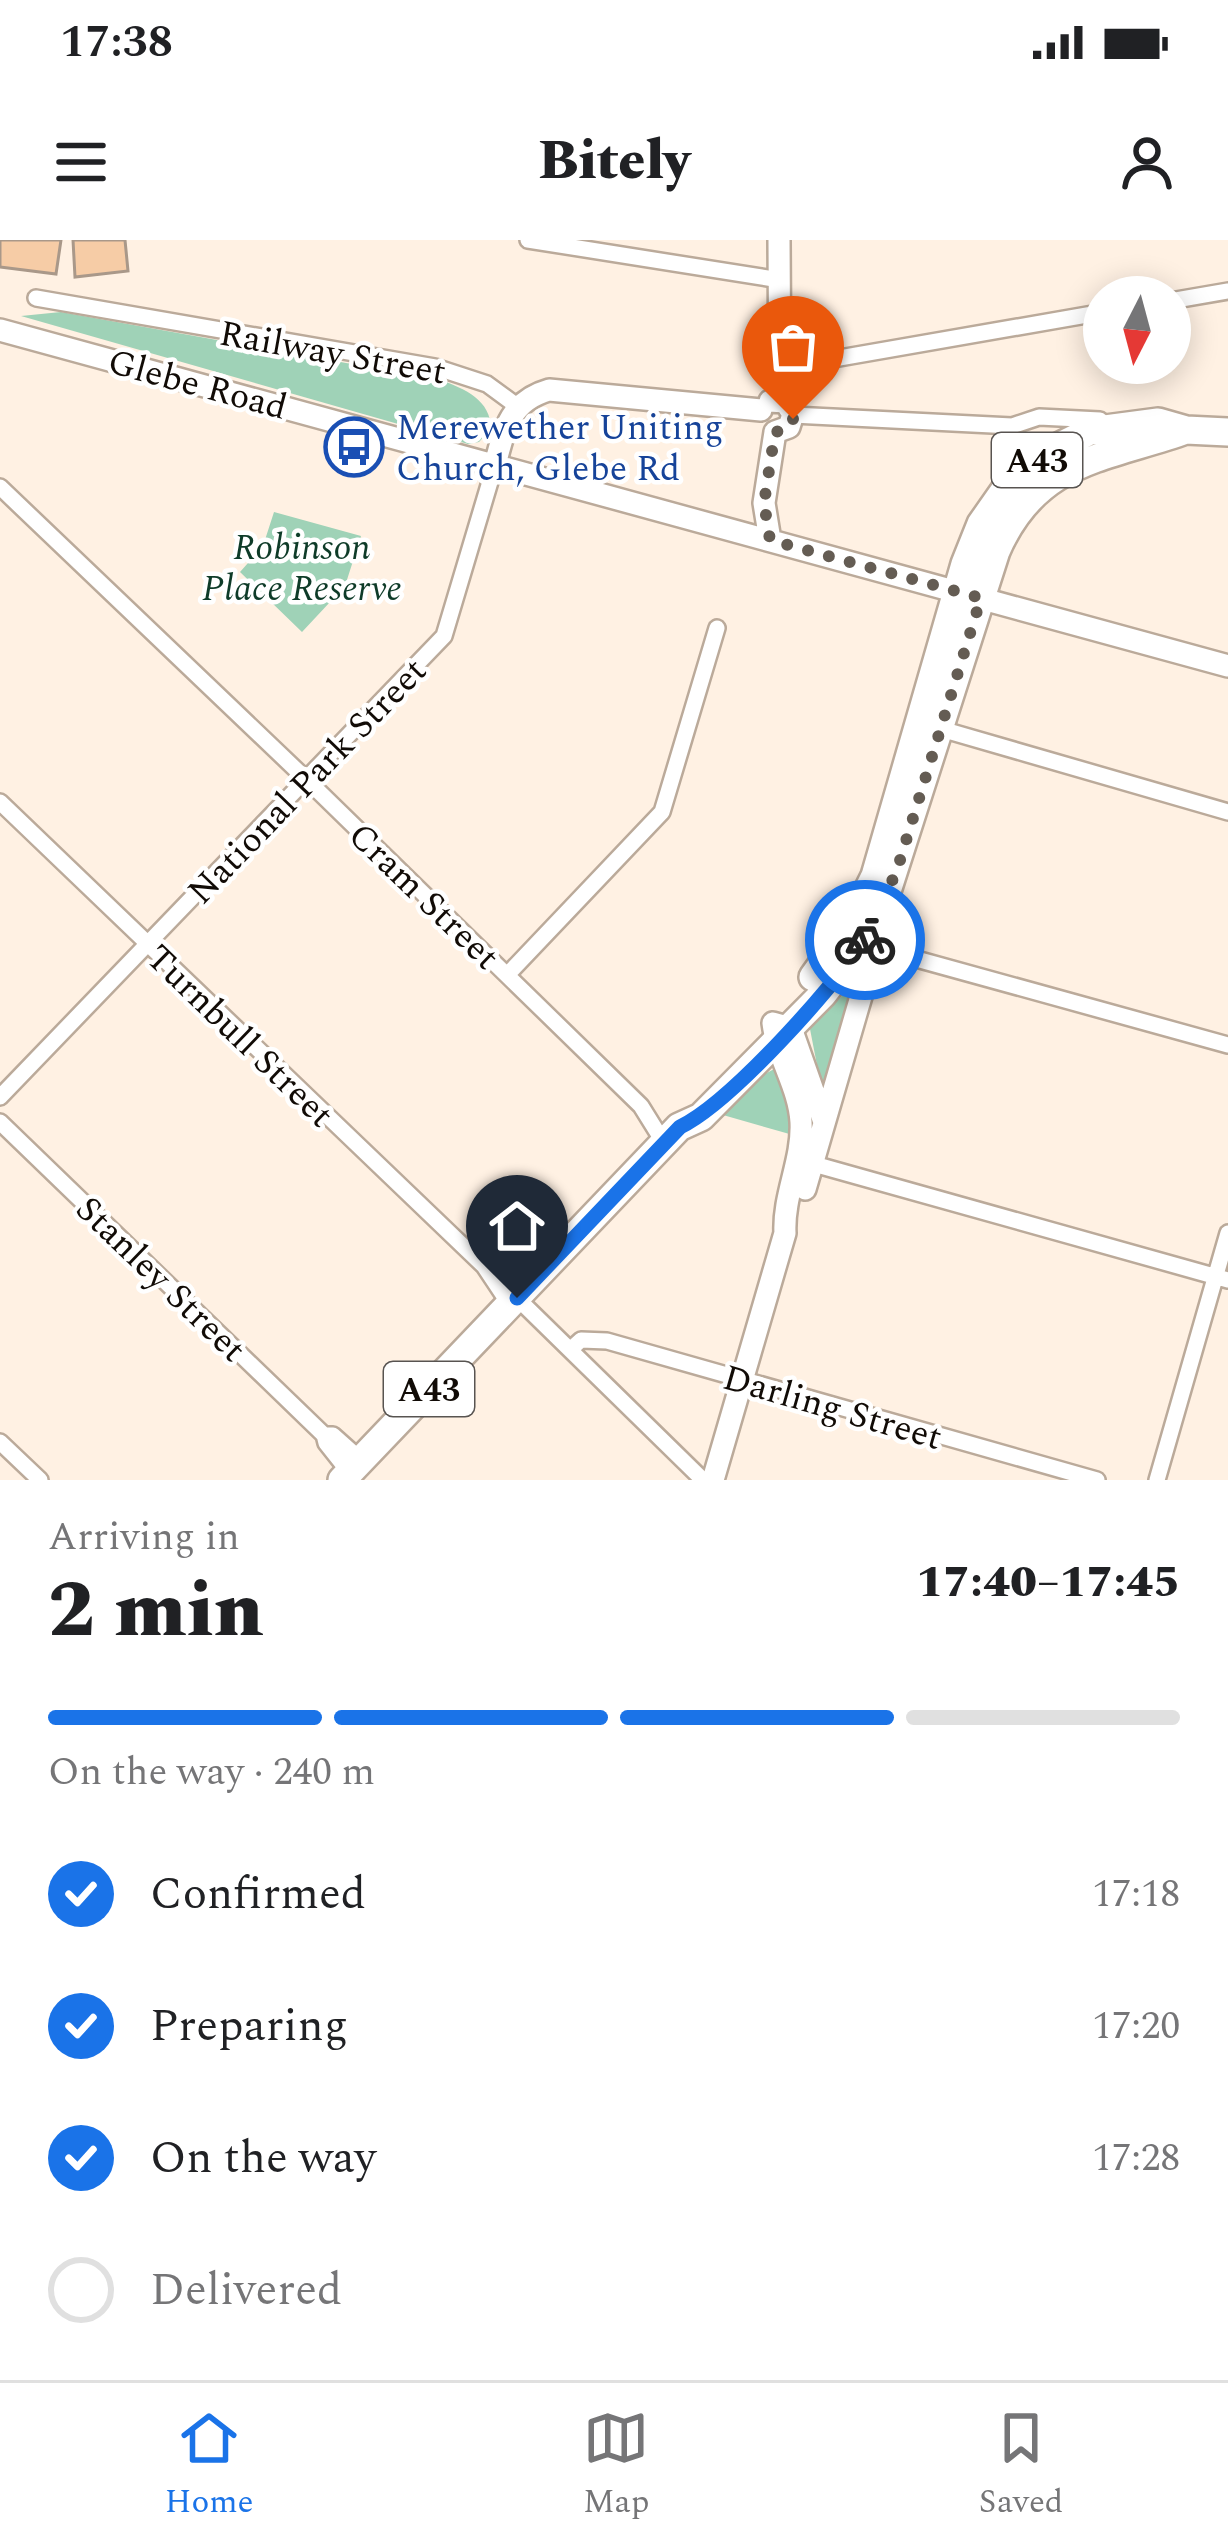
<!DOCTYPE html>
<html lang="en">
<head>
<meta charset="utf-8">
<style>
	:root { --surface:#fff; --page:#f6f6f6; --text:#202124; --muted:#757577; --line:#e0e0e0; --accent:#1a73e8 }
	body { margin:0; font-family:Spectral,serif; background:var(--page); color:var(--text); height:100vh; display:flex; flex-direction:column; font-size:45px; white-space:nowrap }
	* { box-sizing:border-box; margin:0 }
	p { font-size:39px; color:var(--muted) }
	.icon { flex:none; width:66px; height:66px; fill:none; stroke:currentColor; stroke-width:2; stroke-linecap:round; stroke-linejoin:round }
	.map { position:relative; height:1240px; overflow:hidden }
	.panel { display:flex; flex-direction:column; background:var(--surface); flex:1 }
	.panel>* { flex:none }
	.needle { width:78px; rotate:186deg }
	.tools { position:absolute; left:1083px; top:36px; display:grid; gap:24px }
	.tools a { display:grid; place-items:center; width:108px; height:108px; border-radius:50%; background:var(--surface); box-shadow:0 6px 30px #0003; font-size:60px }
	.pin { position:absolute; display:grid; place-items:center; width:102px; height:102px; color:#fff; margin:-123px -51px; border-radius:50% 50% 50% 0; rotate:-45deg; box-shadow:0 0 12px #0007 }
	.pin .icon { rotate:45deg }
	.courier { position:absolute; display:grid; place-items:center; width:120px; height:120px; margin:-60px; border:9px solid #1a73e8; border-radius:50%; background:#fff; color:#222; box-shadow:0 3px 15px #0007 }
	.summary em { font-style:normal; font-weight:800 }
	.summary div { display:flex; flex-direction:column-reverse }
	.summary { display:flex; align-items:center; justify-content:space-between; height:204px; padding:0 48px }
	h1 { font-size:78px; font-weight:800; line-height:90px }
	.bar { display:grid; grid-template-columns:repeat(4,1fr); gap:18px 12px; align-content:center; height:144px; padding:0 48px }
	.bar i { height:15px; border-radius:9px; background:var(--line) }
	.bar .active { background:var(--accent) }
	.bar p { grid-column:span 4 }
	ol { padding:0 48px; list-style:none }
	li { display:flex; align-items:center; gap:36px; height:132px }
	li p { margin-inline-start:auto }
	li .icon { padding:12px; border-radius:50%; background:var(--accent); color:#fff; stroke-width:4 }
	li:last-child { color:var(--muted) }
	li i { width:66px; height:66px; border:6px solid var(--line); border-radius:50% }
	.status { display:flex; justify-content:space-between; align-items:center; height:84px; padding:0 60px; background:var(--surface); direction:ltr }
	.status svg { height:33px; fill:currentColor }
	header { display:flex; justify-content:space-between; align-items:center; height:156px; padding:0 48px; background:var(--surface); font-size:54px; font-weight:800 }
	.dock { display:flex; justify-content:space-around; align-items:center; height:168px; border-top:3px solid var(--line); background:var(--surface); font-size:33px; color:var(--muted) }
	.dock a { display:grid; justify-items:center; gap:6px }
	.dock .active { color:var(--accent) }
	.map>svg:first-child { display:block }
</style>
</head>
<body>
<div class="status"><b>17:38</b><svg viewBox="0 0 49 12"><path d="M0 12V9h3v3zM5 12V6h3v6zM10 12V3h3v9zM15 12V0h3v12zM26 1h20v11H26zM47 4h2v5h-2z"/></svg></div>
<header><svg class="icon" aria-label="menu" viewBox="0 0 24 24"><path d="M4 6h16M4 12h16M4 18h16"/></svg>Bitely<svg class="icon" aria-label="person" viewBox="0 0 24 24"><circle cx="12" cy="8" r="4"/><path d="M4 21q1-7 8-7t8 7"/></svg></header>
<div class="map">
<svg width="1228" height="1240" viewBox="0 0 1228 1240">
	<rect width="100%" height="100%" fill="#fff1e3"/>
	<!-- green -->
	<path fill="#9fd2b7" d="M61,72L441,140C465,149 491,160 491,189L479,202L468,204L21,76Z
		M274,272L361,296L345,346L302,392L240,332L263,306Z
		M859,738L827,851H822L810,789Z
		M776,828L783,831L793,895L723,875L759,837Z"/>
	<!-- building -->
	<path fill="#f6cca6" stroke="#a99889" stroke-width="3" d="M0,0H61L56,34L0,27Z
		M73,0H125L128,31L75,37Z"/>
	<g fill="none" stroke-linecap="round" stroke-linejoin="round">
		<defs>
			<path id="street" d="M528,0L780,40
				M36,58L435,127L487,144L517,166
				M1170,61L1228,51
				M782,128L1104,72
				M793,175L1012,186L1039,177L1100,180
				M0,247L308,541L641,866L664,903
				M941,489L1228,572
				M0,562L484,1026L494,1030L520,1054
				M862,704L1228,805
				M507,735L662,572L717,388
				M0,857L444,396L495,225
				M0,882L324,1195L326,1203L349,1232
				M803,921L1228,1040
				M484,1026L510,1065
				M517,1058L703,1240
				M571,1109L581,1100L607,1101L1097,1240
				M324,1195H333L361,1220
				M0,1202L40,1240
				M1157,1240L1228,993"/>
			<path id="secondary" d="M779,0L780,160
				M0,90L1228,426
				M770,161L785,162L793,174L789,187L775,192
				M495,225C504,190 510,161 549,150L761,170
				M770,300L764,263L775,192
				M805,949L862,753L865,736L862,704
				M713,1240L785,993C783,955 803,920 801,882C799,847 777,817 773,783L791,788L824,882"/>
			<path id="highway" d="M813,737L853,681L875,636L965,324L981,284L1009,244L1046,213L1090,191L1158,182L1186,190L1228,192
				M342,1240L679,887L701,877L823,754L862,704L880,673L996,311C1036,219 1104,219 1186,190"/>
		</defs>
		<!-- street casing -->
		<use href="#street" stroke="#bbaa9a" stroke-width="20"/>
		<!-- secondary casing -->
		<use href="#secondary" stroke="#bbaa9a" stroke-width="26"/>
		<!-- highway casing -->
		<use href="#highway" stroke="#bbaa9a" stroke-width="32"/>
		<!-- street -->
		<use href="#street" stroke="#fff" stroke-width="15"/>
		<!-- secondary -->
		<use href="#secondary" stroke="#fff" stroke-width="21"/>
		<!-- highway -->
		<use href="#highway" stroke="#fff" stroke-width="27"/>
	</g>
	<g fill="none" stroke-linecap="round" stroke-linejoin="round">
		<!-- done -->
		<path stroke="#645c53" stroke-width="12" stroke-dasharray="0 21.6" d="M793,179L787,189L775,192L764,263L770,300L981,358L897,630L865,700"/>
		<!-- route -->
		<path stroke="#1a73e8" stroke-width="15" d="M517,1058L680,887C730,863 832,749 865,700"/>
	</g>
	<!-- icons -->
	<defs>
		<symbol id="bus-ring" viewBox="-11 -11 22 22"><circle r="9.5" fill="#fff" stroke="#1a4fb4" stroke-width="1.5"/><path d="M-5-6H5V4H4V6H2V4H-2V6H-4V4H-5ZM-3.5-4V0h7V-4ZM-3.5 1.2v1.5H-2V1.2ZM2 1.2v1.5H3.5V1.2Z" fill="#1a4fb4"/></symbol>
	</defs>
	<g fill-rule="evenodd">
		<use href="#bus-ring" x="321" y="174" width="66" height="66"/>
	</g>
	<g text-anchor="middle" stroke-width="9" stroke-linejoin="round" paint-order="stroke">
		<!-- shield labels -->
		<g fill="#fff" stroke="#585451" stroke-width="3">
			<rect x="992" y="193" width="90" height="54" rx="9"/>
			<rect x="384" y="1122" width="90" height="54" rx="9"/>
		</g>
		<g font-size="33" font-weight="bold" fill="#110b06">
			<text x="1037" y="232">A43</text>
			<text x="429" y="1161">A43</text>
		</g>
		<!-- street labels -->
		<g font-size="36" fill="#110b06" stroke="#fff">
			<text transform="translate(333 111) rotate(10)" y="13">Railway Street</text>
			<text transform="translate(198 143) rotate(15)" y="13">Glebe Road</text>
			<text transform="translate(306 540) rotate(-46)" y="13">National Park Street</text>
			<text transform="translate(425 655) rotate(44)" y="13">Cram Street</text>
			<text transform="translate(241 795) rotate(44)" y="13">Turnbull Street</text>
			<text transform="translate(162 1038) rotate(44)" y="13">Stanley Street</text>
			<text transform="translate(833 1166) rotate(16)" y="13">Darling Street</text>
		</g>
		<!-- transit labels -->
		<g font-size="36" fill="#164399" stroke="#fff" text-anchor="start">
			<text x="396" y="199">Merewether Uniting<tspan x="396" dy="41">Church, Glebe Rd</tspan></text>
		</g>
		<!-- park labels -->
		<g font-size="36" font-style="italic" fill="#0e3b28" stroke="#fff">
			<text x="302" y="319">Robinson<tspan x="302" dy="41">Place Reserve</tspan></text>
		</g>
	</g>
</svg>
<div class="tools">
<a><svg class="needle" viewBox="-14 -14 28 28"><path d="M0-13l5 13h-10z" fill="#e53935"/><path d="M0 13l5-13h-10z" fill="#757577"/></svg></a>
</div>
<div class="pin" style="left:793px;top:179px;background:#ea580c"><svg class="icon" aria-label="bag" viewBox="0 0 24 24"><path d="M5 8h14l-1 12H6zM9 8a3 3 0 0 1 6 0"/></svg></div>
<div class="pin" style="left:517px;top:1058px;background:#1f2937"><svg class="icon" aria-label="home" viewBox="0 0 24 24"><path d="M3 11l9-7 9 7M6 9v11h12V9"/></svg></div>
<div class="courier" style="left:865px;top:700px"><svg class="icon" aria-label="bike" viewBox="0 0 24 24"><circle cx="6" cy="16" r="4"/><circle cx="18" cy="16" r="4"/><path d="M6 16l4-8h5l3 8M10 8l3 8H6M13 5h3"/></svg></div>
</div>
<section class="panel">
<div class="summary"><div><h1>2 min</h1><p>Arriving in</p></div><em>17:40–17:45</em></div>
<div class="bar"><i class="active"></i><i class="active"></i><i class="active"></i><i></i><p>On the way · 240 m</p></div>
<ol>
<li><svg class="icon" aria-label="check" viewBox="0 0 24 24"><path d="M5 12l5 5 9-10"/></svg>Confirmed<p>17:18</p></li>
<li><svg class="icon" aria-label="check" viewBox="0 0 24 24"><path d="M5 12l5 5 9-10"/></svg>Preparing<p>17:20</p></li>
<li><svg class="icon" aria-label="check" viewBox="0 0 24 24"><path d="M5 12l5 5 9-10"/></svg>On the way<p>17:28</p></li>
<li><i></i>Delivered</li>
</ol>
</section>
<nav class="dock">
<a class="active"><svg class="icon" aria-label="home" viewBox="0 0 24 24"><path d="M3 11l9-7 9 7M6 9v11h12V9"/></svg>Home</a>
<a><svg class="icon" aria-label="map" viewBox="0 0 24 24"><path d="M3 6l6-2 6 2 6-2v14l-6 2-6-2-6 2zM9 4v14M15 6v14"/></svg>Map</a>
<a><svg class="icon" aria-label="saved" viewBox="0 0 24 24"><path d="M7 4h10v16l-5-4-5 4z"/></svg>Saved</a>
</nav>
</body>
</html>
